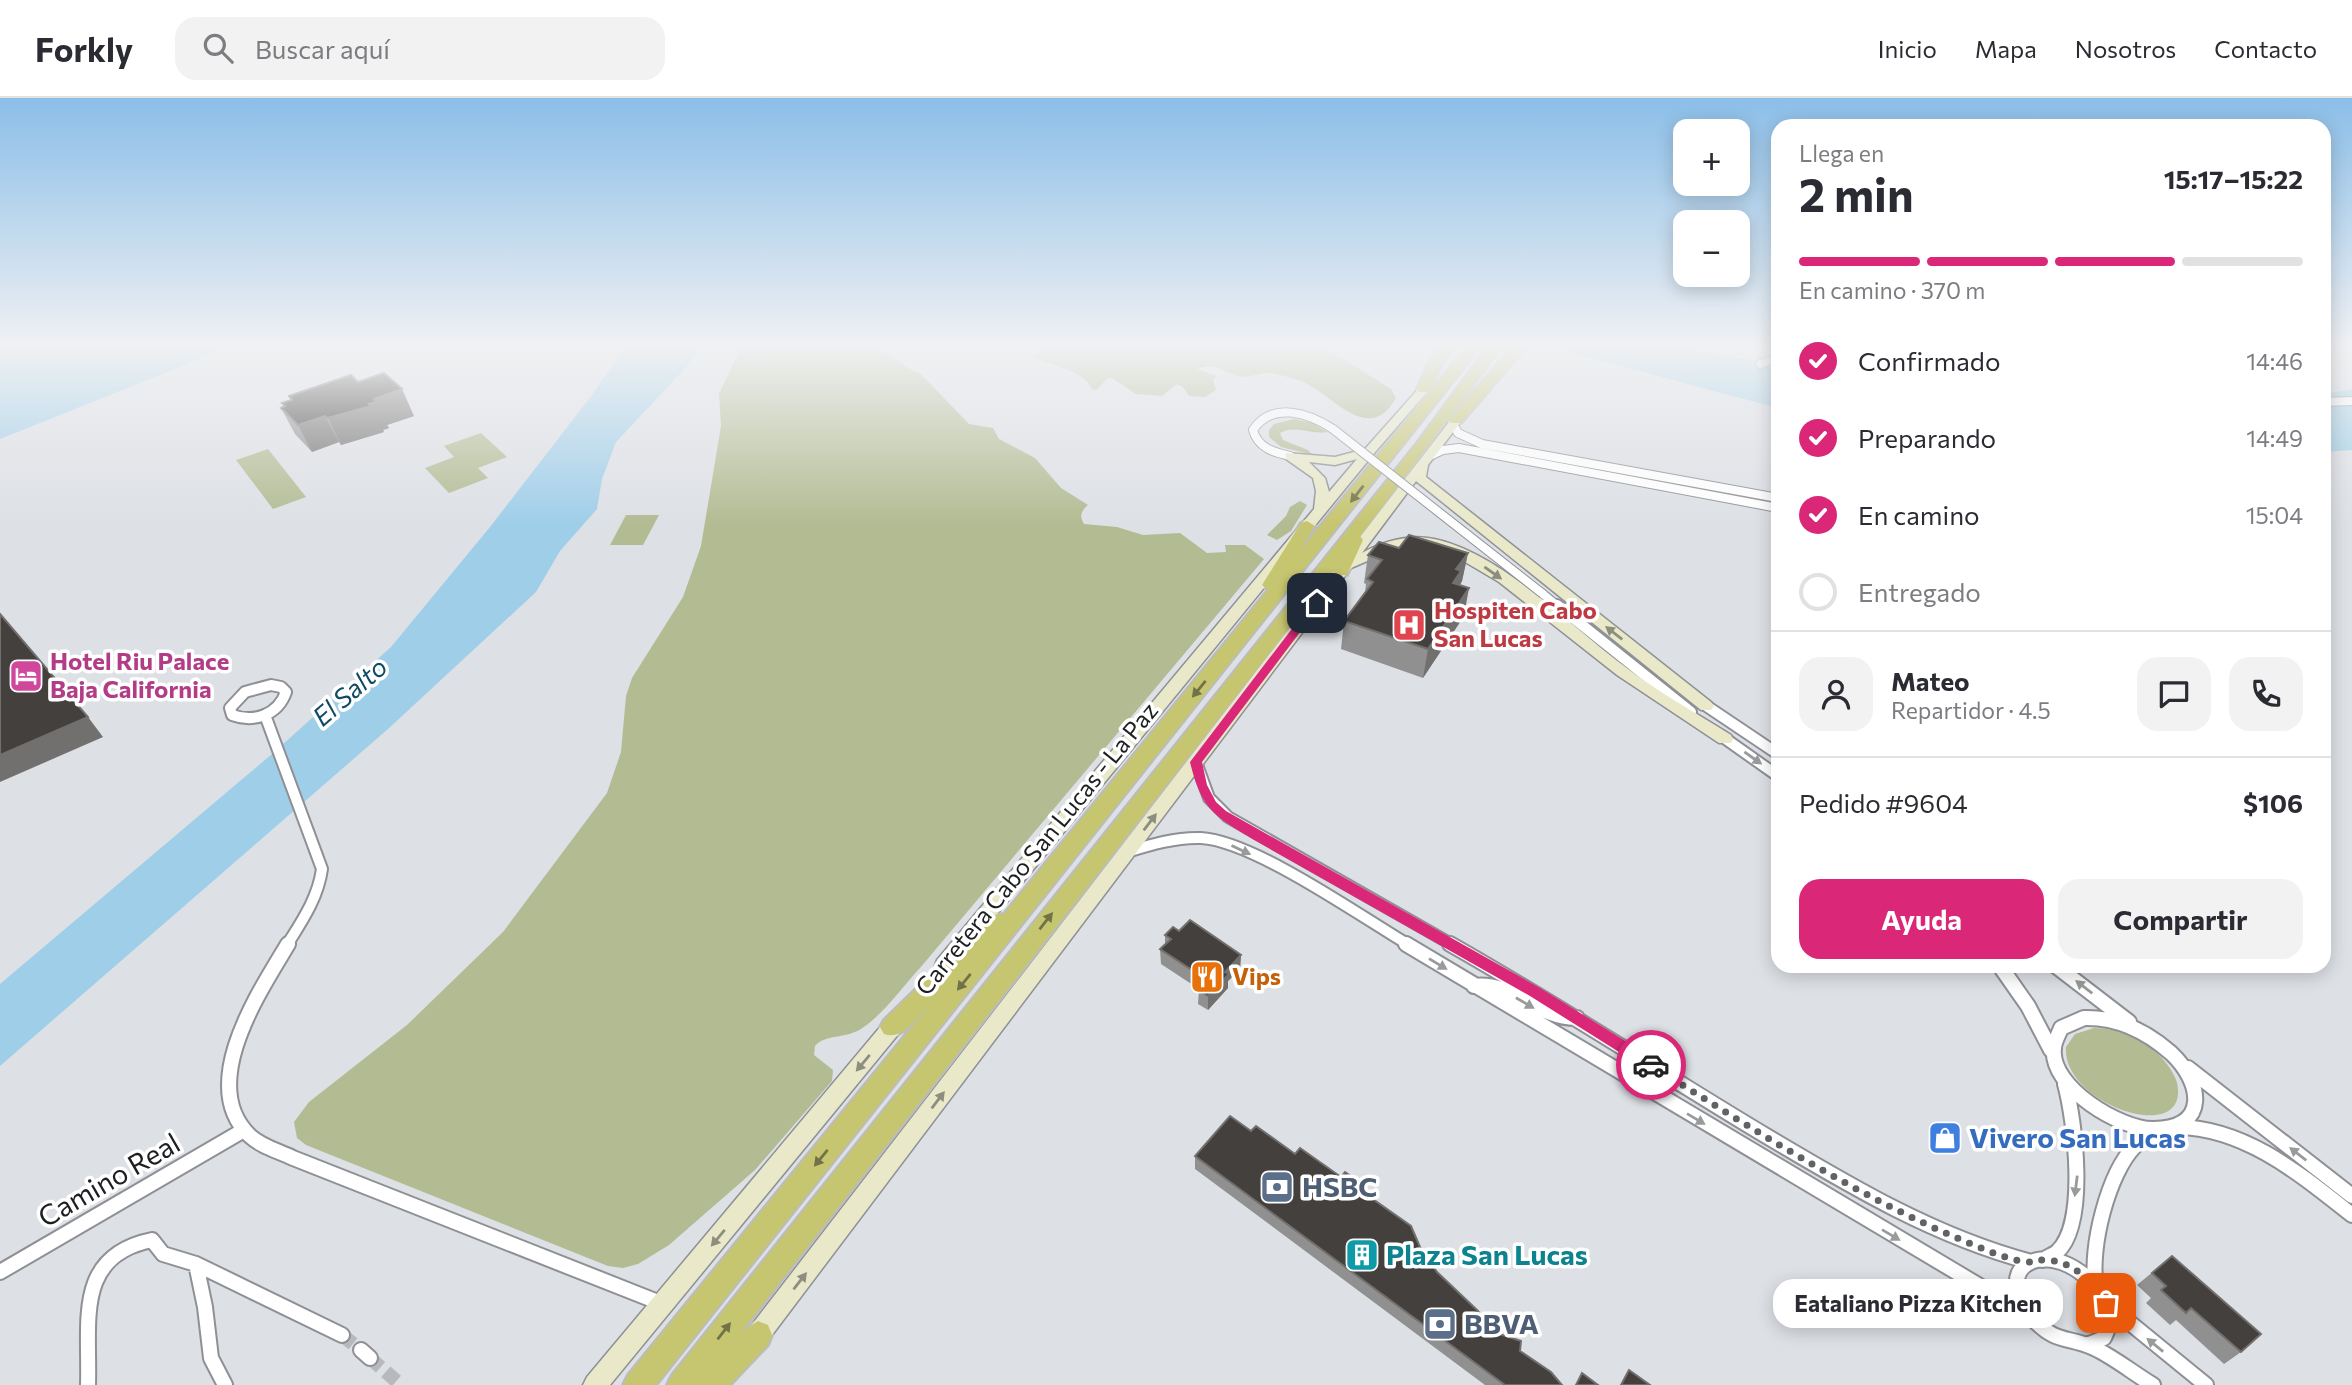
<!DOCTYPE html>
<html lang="es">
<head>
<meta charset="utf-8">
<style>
	:root { --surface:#fff; --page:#f2f2f3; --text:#2b2b33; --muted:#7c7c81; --line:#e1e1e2; --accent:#db2777 }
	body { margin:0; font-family:Commissioner,sans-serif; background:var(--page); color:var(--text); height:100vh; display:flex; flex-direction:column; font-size:26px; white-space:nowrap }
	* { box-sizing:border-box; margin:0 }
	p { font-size:23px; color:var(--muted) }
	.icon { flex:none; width:38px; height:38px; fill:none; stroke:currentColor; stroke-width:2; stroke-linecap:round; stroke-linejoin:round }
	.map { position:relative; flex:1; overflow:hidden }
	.panel { position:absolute; left:1771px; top:21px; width:560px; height:854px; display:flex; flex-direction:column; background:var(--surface); border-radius:21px; box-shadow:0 4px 18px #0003 }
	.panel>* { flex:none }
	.buttons { position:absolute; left:1673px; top:21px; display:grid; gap:14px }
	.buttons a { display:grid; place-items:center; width:77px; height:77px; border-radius:14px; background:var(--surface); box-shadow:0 4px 18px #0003; font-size:35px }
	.pin { position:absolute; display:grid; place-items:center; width:60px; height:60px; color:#fff; margin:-30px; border-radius:14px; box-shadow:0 4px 10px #0006 }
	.courier { position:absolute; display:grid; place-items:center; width:70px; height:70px; margin:-35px; border:5px solid #db2777; border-radius:50%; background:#fff; color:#222; box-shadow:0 2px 9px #0007 }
	.bubble { position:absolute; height:49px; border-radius:21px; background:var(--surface); box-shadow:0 4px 18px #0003; font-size:23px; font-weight:700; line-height:49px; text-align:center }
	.overview em { font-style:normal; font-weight:700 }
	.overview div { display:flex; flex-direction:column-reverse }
	.overview { display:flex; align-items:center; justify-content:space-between; height:119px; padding:0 28px }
	h1 { font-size:46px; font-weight:700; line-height:52px }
	.bar { display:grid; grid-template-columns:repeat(4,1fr); gap:10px 7px; align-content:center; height:84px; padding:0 28px }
	.bar i { height:9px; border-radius:5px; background:var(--line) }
	.bar .current { background:var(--accent) }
	.bar p { grid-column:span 4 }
	.line { display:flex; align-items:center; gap:18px; padding:0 28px; border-top:2px solid var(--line) }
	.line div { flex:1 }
	.round { display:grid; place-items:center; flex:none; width:74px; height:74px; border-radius:21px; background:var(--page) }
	ol { padding:0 28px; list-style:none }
	li { display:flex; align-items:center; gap:21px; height:77px }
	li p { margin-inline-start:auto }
	li .icon { padding:7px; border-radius:50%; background:var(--accent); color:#fff; stroke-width:4 }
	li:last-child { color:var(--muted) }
	li i { width:38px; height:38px; border:4px solid var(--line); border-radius:50% }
	.button { display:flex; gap:14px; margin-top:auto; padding:14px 28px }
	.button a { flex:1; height:80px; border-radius:21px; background:var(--accent); color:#fff; font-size:28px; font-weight:700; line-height:80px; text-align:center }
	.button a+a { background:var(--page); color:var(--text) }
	header { display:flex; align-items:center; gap:42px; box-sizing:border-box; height:98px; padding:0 35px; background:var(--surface); border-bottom:2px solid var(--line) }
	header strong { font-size:33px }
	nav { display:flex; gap:38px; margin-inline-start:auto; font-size:24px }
	.search { width:490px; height:63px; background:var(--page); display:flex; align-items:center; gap:18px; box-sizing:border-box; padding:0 24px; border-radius:21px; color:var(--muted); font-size:26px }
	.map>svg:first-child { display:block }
</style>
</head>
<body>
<header>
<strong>Forkly</strong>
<div class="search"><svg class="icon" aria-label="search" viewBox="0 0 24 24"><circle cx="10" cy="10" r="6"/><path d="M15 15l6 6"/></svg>Buscar aquí</div>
<nav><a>Inicio</a><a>Mapa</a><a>Nosotros</a><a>Contacto</a></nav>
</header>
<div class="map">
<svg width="2352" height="1287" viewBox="0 0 2352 1287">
	<rect width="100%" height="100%" fill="#dde0e5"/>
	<!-- green -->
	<path fill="#b2bb92" d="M742,247H880L882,253C896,260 906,271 920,275L969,326L993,330L999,341L1035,360L1061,390L1088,407C1081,413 1079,418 1084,426L1117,429L1143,437L1180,435L1207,455L1226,454L1225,447H1245L1264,461L920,870C902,889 884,916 861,931C845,941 825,936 815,948L814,957L833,972L832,983L755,1072L669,1147L638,1166L623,1170L608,1168L306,1047L297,1040L294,1024L309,1004L407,927L503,834L607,695L621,654L626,598L632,580L683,499L701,448L721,328L719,296Z
		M1035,247H1321L1391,291L1396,300C1368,349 1332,295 1301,283C1292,280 1279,276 1270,275C1259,274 1248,281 1237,278C1222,273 1215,264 1197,271L1217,278L1213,282L1216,292L1205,299L1189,298L1183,289L1177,286L1162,298L1136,296L1112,280L1107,281L1096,292L1092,291C1083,272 1055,269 1036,260L1034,259L1042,251Z
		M1294,321L1313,325L1327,334C1311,337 1294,326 1280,335L1283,342L1308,352L1313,357L1281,349L1269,339V332L1274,326Z
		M481,335L507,359L478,370L488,380L449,395L425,370L454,359L444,348Z
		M268,351L306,399L273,411L236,362Z
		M1300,403L1307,407L1291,433L1277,442L1267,437L1286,418L1290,409Z
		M626,417H659L643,447H610Z
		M2094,930C2118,930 2144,942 2161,959C2169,968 2178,980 2178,992C2181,1046 2062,1005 2066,949L2075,936Z"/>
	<!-- water -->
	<path fill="#9fcee9" d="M0,247H235L0,341Z
		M626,247H702L691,264L616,344L602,381L597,411L560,453L536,494L388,631L0,968V886L272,656L391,549L490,429L595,293Z
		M1541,247H1665L1778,267V310Z
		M2352,291V352L2324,354V296Z"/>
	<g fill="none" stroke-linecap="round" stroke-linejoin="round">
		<!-- minor-tunnel -->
		<path stroke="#b7b9be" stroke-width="14" stroke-dasharray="14 7" stroke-linecap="butt" d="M342,1237L361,1252
			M370,1260L401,1287"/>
		<defs>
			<path id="minor-far2" d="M1760,266L1778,260
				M2324,304L2352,303
				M1453,326L1458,335L1482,346L1778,400
				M1290,358C1273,354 1258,350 1253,332C1272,303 1309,315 1333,331
				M1428,359L1443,352L1459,350L1778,410
				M1543,496L1559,509"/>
			<path id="minor-far1" d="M1557,507L1691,614
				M271,587L281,589L286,594C278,617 254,625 232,617L230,610L245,594Z
				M1702,605L1778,656
				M265,617L322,771C318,800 302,823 287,847
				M1720,637L1778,678
				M1196,664L1209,700L1228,719L1453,847
				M1127,754C1150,747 1176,739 1201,740C1254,743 1360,818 1409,847"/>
			<path id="minor" d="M288,846C260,893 196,987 250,1038C262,1049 279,1053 293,1060L663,1206
				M1406,846L2030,1218
				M1450,846C1558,907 1661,975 1768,1039C1852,1089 1936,1139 2031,1164
				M2000,868L2028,908L2051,952
				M2056,868L2129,924
				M1474,888C1512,883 1538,921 1577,920
				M2084,920C2117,919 2146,933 2171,955C2202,984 2210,1030 2154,1031C2121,1032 2049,989 2054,950C2054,944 2059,936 2061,930Z
				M2188,970L2352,1098
				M2178,1029C2246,1030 2301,1077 2352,1117
				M2043,1162C2047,1159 2053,1157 2057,1154C2088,1126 2075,1023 2065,986
				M196,1166L205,1209L211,1260L225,1287
				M0,1174L244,1032
				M2096,1188C2089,1151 2108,1075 2135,1048C2141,1041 2149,1037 2158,1034
				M2108,1207L2206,1287
				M2087,1247L2104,1240C2106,1235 2109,1230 2109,1225C2113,1193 2068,1155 2037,1162C2004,1170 2018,1204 2033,1221C2056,1246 2068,1238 2094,1250C2115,1260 2133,1275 2153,1287
				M361,1252L370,1260
				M88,1287C90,1223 74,1158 152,1142L163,1156L196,1166L342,1237"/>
			<path id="secondary" d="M1424,288L1428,289V293L1376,353L951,872L944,875L937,872L935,867L937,862L1314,411L1316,393L1313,380L1286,361V355L1335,359L1365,351L1420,289ZM1357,361L1329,394L1325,380L1309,364L1335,367Z
				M1456,318L1462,322L1428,367L1426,379L1711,604L1714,608L1711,612H1701L1416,383L1362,455C1384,443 1410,436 1434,441C1502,455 1572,530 1628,571C1660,595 1696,615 1731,637L1733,641L1731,645H1719L1617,577L1499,484L1450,455L1431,449H1400L1351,470L763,1249L755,1253L747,1249L743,1241L747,1233L1452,320Z
				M898,914L905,916L908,922L905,928L610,1287H583L587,1279L891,916Z"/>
			<path id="trunk" d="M1442,247H1456L1441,268L1429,294H1419L1417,291L1427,268Z
				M1468,247H1482L656,1287H623L628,1277L929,908C916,920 903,943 884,936L880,929L884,922L992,817L1004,816L1268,492L1262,487L1301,425L1307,423L1315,428L1298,455Z
				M1489,247H1503L1360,438L1363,442L1347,477H1335L1333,473L742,1233L758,1223L768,1227L772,1237L768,1247L730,1287H667L672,1277L1417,345Z
				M1514,247H1528L1461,325H1451L1449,322L1451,319Z"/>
		</defs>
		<!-- minor-far2 casing -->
		<use href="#minor-far2" stroke="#8e9095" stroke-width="10"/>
		<!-- minor-far1 casing -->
		<use href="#minor-far1" stroke="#8e9095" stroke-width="14"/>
		<!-- minor casing -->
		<use href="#minor" stroke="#8e9095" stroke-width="18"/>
		<!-- secondary casing -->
		<use href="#secondary" stroke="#8e9095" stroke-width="3"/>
		<!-- trunk casing -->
		<use href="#trunk" stroke="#bbbcbc" stroke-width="4"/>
		<!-- minor-far2 -->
		<use href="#minor-far2" stroke="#fff" stroke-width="8"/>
		<!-- minor-far1 -->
		<use href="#minor-far1" stroke="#fff" stroke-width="10"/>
		<!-- minor -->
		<use href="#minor" stroke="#fff" stroke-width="14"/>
		<!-- secondary -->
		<use href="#secondary" fill="#e9e9ca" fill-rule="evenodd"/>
		<!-- trunk -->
		<use href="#trunk" fill="#c6c670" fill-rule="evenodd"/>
		<defs>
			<path id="minor-bridge" d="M1333,331L1543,496"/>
		</defs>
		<!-- minor-bridge casing -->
		<use href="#minor-bridge" stroke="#8e9095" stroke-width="10" stroke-linecap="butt"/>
		<!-- minor-bridge -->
		<use href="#minor-bridge" stroke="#fff" stroke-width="8"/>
	</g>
	<!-- wall -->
	<path fill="#909091" d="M289,298L414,318L387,327L389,330L383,332L384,334L341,347L339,344L312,354L295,336L281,310L284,309L282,305L291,302Z
		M1399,450L1468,455L1462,483L1460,487L1464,518L1423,580L1341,551L1344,523L1365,495L1366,486L1364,485L1368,457Z
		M1179,833L1241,857L1240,871L1228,883V890L1208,912L1198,906L1199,891L1161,866L1160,851L1165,847V837Z
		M1251,1033L1341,1079L1364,1087L1362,1093L1420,1149L1437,1174L1490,1233L1520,1253L1562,1287H1485L1195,1071V1058Z
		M2172,1158L2241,1254L2224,1266L2176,1222L2170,1227L2146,1205L2151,1200L2137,1187Z"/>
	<!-- shaded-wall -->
	<path fill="#72706f" d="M402,291L414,318L387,327L389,330L383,332L384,334L341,347L328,320L369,306L374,301Z
		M325,318L339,344L312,354L298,327Z
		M1468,455L1462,483L1458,490L1453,485L1456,471Z
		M1469,490L1464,518L1423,580L1428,551Z
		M88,619L103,639L0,684V657Z
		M1241,857L1240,871L1228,883V890L1208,912V898L1225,874Z"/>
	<!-- building -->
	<path fill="#44403d" stroke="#72706f" stroke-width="2" d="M384,275L402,291L374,301L376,304L369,306L371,308L328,320L325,318L298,327L281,310L285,308L282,305L292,302L289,298L351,277L358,284Z
		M1409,437L1468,455L1456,471L1461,473L1453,485L1469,490L1428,551L1344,523L1373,484L1367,481L1382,462L1368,457L1379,444L1399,450Z
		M0,516L88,619L0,657Z
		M1190,822L1241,857L1225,874L1229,876L1208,898L1198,891L1207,882L1160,851L1171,841L1165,837L1173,829L1179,833Z
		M1230,1018L1251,1033L1256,1028L1295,1056L1300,1050L1341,1079L1345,1074L1364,1087L1360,1092L1411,1128L1420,1149L1437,1174L1478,1213L1490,1233L1521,1243L1520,1253L1551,1274L1562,1287H1505L1195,1058Z
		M2172,1158L2261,1236L2241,1254L2191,1210L2186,1215L2161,1192L2166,1188L2152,1175Z
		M1629,1272L1650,1287H1621Z
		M1582,1275L1598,1287H1576Z"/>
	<!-- one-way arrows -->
	<defs><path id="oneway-solid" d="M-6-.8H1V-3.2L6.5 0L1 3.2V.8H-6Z" transform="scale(1.75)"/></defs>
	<g fill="#727248">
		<use href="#oneway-solid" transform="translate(1357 396) rotate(128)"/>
		<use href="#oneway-solid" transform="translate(1199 591) rotate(129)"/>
		<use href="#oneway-solid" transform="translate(1046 823) rotate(-52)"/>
		<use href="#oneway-solid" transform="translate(964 884) rotate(129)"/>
		<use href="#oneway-solid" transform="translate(821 1060) rotate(129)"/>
		<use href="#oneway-solid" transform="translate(724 1233) rotate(-52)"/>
	</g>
	<g fill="#8d8e7e">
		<use href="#oneway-solid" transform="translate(1493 475) rotate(35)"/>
		<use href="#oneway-solid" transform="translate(1614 535) rotate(-142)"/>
		<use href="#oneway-solid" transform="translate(1150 724) rotate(-53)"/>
		<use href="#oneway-solid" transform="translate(863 965) rotate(130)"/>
		<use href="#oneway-solid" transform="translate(938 1002) rotate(-53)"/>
		<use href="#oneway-solid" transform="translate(718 1140) rotate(130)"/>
		<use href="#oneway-solid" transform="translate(800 1183) rotate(-52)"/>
	</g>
	<g fill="#999a9b">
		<use href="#oneway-solid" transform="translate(1753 660) rotate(35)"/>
		<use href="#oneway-solid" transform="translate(1241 752) rotate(25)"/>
		<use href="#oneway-solid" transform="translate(1438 866) rotate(31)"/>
		<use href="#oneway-solid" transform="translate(2084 889) rotate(-142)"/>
		<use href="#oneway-solid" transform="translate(1525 905) rotate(30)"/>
		<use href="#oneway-solid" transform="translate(1696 1021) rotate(31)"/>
		<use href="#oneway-solid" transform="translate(2298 1056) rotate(-142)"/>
		<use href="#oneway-solid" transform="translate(2076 1088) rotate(97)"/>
		<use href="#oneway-solid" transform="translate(1891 1137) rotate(31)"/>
		<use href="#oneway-solid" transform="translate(2155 1247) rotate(-141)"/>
	</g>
	<!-- sky -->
	<linearGradient id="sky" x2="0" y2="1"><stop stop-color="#8bbee8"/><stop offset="0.58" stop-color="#f0f1f3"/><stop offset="1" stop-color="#f0f1f3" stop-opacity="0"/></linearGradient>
	<rect width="2352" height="427" fill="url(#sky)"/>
	<!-- route -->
	<path fill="#db2777" d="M1314,502L1322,505L1202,664L1207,687L1216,704L1226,713L1540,890L1656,962V971H1646L1530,898L1256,743C1215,718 1202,713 1190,664Z"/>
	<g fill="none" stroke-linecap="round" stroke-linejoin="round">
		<!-- done -->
		<path stroke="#606265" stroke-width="7" stroke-dasharray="0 12.6" d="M1651,967C1757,1034 1864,1103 1981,1150C1996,1156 2011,1162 2027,1164C2033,1164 2037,1162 2043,1162C2070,1161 2093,1183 2106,1205"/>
	</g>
	<!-- icons -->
	<defs>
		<symbol id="hospital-square" viewBox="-11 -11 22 22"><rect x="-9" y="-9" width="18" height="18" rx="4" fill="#e0444e" stroke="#fff"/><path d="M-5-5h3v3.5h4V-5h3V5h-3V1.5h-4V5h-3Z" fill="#fff"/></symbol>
		<symbol id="hotel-square" viewBox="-11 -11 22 22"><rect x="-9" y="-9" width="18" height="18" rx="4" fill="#d1479c" stroke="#fff"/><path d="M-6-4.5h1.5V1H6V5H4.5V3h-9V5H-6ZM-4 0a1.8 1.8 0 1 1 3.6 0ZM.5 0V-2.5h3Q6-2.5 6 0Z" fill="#fff"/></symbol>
		<symbol id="restaurant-square" viewBox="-11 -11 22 22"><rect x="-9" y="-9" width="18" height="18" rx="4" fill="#e8710a" stroke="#fff"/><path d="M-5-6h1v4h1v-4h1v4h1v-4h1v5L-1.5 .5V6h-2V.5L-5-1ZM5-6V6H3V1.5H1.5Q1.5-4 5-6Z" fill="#fff"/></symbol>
		<symbol id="shop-square" viewBox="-11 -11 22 22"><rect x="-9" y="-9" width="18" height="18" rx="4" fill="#3f7fe0" stroke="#fff"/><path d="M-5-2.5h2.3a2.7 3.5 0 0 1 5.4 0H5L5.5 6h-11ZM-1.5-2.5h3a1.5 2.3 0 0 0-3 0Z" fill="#fff"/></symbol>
		<symbol id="bank-square" viewBox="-11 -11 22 22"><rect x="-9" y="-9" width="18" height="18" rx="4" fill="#5c6f8a" stroke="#fff"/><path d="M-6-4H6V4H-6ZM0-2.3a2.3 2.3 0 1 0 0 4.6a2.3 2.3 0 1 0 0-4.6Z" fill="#fff"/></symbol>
		<symbol id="building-square" viewBox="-11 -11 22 22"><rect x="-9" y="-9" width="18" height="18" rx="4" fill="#0f9aa8" stroke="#fff"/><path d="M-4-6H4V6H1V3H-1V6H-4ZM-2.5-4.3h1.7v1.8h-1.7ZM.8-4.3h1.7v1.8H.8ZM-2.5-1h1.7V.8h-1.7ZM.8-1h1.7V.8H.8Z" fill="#fff"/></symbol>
	</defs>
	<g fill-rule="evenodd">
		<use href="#hospital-square" x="1390" y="508" width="38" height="38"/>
		<use href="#hotel-square" x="7" y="559" width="38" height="38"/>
		<use href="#restaurant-square" x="1188" y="860" width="38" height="38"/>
		<use href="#shop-square" x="1926" y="1021" width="38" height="38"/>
		<use href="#bank-square" x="1258" y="1070" width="38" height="38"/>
		<use href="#building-square" x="1343" y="1138" width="38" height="38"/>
		<use href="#bank-square" x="1421" y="1207" width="38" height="38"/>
	</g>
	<g text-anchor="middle" stroke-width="7" stroke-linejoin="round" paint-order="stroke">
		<!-- health labels -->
		<g font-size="24" font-weight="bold" fill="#be3a42" stroke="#fff" text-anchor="start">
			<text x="1434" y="521">Hospiten Cabo<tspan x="1434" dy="28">San Lucas</tspan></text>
		</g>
		<!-- hotel labels -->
		<g font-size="24" font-weight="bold" fill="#b23c85" stroke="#fff" text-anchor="start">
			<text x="50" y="572">Hotel Riu Palace<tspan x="50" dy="28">Baja California</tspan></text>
		</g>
		<!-- street labels -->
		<g font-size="24" fill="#1d1e20" stroke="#fff">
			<text transform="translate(1037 751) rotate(-51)" y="8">Carretera Cabo San Lucas - La Paz</text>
		</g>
		<!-- food labels -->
		<g font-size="24" font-weight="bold" fill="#c56008" stroke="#fff" text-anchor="start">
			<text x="1232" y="887">Vips</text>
		</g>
		<!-- water labels -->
		<g font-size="26" font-style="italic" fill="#104b66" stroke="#fff">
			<text transform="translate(350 594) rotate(-41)" y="9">El Salto</text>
		</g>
		<!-- near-shop labels -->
		<g font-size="28" font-weight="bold" fill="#366cbe" stroke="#fff" text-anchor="start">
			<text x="1969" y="1050">Vivero San Lucas</text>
		</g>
		<!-- near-street labels -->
		<g font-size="28" fill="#1d1e20" stroke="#fff">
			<text transform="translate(109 1082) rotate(-30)" y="10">Camino Real</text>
		</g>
		<!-- near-service labels -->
		<g font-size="28" font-weight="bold" fill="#4e5e75" stroke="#fff" text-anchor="start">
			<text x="1302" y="1099">HSBC</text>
			<text x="1464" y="1236">BBVA</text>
		</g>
		<!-- near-culture labels -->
		<g font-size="28" font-weight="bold" fill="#0d838f" stroke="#fff" text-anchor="start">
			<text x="1386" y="1167">Plaza San Lucas</text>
		</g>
	</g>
</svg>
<div class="buttons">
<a>+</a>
<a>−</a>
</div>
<div class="pin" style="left:2106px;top:1205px;background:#ea580c"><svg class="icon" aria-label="bag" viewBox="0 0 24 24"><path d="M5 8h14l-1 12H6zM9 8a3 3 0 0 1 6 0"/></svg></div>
<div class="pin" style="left:1317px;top:505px;background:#1f2937"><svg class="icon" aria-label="home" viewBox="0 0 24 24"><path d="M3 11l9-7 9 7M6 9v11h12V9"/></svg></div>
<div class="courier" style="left:1651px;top:967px"><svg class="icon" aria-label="car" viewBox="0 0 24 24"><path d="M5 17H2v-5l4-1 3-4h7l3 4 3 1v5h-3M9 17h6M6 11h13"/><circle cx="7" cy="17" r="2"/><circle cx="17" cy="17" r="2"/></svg></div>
<div class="bubble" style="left:1773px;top:1181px;width:290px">Eataliano Pizza Kitchen</div>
<section class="panel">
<div class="overview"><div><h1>2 min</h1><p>Llega en</p></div><em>15:17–15:22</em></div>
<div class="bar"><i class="current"></i><i class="current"></i><i class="current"></i><i></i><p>En camino · 370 m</p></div>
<ol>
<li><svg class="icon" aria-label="check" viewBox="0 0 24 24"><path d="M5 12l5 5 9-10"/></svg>Confirmado<p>14:46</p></li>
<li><svg class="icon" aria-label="check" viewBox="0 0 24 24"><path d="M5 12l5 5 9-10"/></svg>Preparando<p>14:49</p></li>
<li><svg class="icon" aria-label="check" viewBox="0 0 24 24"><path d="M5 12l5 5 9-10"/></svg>En camino<p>15:04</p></li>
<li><i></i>Entregado</li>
</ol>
<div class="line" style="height:126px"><a class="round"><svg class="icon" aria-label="person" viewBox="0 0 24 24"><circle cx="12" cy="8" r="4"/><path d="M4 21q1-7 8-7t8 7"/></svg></a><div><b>Mateo</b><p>Repartidor · 4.5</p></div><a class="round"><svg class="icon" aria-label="chat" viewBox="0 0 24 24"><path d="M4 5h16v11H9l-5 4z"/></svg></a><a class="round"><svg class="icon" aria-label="phone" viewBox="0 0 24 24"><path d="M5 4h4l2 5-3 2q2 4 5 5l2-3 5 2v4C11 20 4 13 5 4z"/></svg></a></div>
<div class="line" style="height:91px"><div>Pedido #9604</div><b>$106</b></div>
<div class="button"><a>Ayuda</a><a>Compartir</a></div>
</section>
</div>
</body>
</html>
